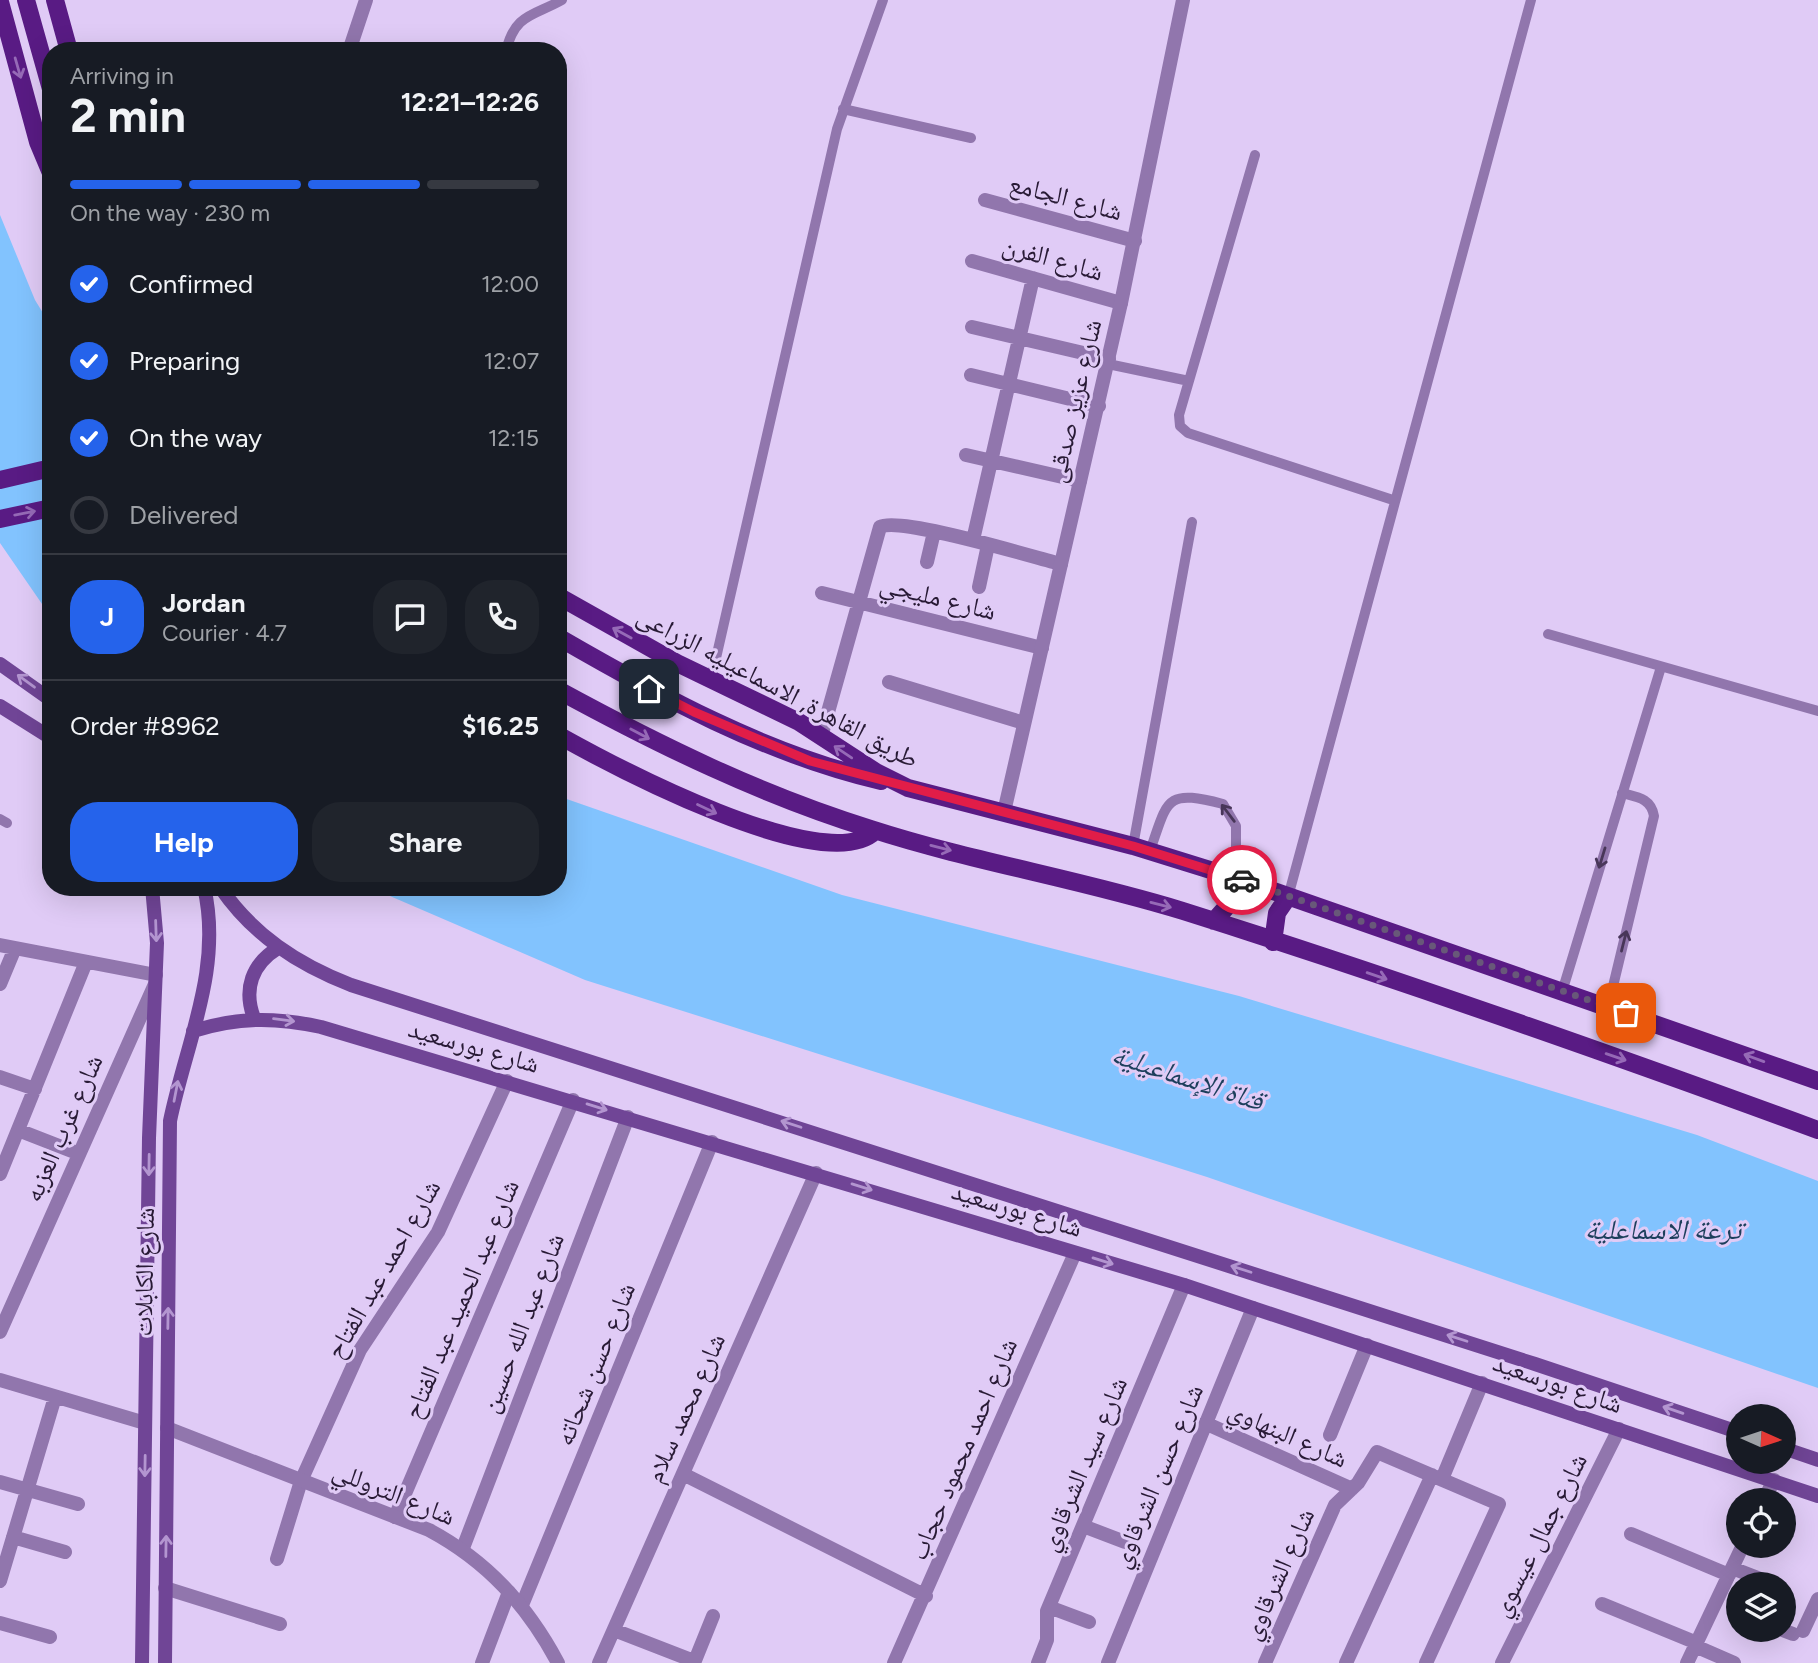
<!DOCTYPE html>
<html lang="en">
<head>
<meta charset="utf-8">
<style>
	:root { --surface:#171b24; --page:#20242c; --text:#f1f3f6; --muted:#9ea1a6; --line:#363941; --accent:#2563eb }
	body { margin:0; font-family:Figtree,"Noto Naskh Arabic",sans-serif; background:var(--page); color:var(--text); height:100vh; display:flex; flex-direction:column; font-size:26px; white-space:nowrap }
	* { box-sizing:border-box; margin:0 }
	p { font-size:23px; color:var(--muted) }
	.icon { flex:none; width:38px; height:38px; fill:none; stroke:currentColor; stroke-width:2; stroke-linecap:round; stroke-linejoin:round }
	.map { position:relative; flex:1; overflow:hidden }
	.drawer { position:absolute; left:42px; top:42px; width:525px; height:854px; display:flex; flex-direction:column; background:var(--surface); border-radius:28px; box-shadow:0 7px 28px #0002 }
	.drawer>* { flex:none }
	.needle { width:46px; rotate:93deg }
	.buttons { position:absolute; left:1726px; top:1404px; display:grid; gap:14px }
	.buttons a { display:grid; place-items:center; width:70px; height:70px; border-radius:50%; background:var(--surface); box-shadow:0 7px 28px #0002; font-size:35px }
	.pin { position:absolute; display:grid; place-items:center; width:60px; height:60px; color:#fff; margin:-30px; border-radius:14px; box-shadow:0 4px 10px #0006 }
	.courier { position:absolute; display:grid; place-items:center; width:70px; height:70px; margin:-35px; border:5px solid #e11d48; border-radius:50%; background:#fff; color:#222; box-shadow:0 2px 9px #0007 }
	.overview em { font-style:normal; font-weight:700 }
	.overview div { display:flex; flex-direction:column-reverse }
	.overview { display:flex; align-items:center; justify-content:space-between; height:119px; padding:0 28px }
	h1 { font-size:46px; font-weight:700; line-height:52px }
	.bar { display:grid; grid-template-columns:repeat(4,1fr); gap:10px 7px; align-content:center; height:84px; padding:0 28px }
	.bar i { height:9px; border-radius:5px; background:var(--line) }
	.bar .current { background:var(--accent) }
	.bar p { grid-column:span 4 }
	.line { display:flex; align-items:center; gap:18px; padding:0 28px; border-top:2px solid var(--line) }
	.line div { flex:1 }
	.round { display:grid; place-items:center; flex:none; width:74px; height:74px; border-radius:28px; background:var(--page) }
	ol { padding:0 28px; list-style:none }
	li { display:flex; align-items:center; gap:21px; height:77px }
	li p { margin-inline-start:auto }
	li .icon { padding:7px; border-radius:50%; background:var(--accent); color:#fff; stroke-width:4 }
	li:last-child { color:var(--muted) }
	li i { width:38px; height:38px; border:4px solid var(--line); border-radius:50% }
	.cta { display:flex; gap:14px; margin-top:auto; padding:14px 28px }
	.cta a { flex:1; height:80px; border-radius:28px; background:var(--accent); color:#fff; font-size:28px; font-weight:700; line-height:80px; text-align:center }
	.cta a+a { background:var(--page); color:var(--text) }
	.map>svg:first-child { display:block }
</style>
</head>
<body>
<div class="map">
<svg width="1818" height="1663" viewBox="0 0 1818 1663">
	<rect width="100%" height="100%" fill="#e0cbf6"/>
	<!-- water -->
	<path fill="#82c3fe" d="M0,215L35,300L51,326V617L0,543Z
		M558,796L842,895L1239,996L1697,1135L1818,1181V1388L1207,1177L585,980L369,887H558Z"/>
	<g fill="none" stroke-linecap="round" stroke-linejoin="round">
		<!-- service -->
		<path stroke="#9176ad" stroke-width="10" d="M506,51C515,13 534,16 562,0
			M843,109L971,138
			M1255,155L1179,415L1180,426L1188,433L1393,500
			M1108,364L1189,381
			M1548,634L1818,711
			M711,680L837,129L883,0
			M0,819L7,823
			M1133,846L1192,522
			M1150,851C1168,799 1165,789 1223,804L1236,826V878
			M1288,897L1531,0
			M1562,992L1661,667
			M1608,1007L1654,816C1651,798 1637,797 1622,793"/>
		<!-- minor -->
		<path stroke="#9176ad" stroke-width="14" d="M349,51L366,0
			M985,200L1135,241
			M972,261L1121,303
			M972,327L1109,359
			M971,375L1099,406
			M966,455L1080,481
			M973,540L1033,278
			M927,562L934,532
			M979,587L988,545
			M822,593L1042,648
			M889,682L1024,723
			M821,737L880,527C900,516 1032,557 1061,564
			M0,945L156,975
			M0,984L15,948
			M0,1077L35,1089
			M18,1130L77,1153
			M0,1174L86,962
			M0,1332L155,984
			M0,1380L145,1423
			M1205,1423L1352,1489
			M1330,1435L1367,1345
			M683,1474L926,1596
			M1442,1479L1482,1383
			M0,1482L78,1504
			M1764,1500L1774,1480
			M395,1517L573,1100
			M1083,1526L1125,1542
			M1631,1534L1729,1575
			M13,1537L65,1552
			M463,1548L628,1117
			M277,1559L301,1481L360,1350L438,1232L507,1081
			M1732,1568L1763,1580V1584
			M0,1581L55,1397
			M165,1588L280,1624
			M1602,1604L1697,1643
			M522,1605L712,1142
			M1049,1607L1089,1622
			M0,1623L50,1637
			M1780,1629L1793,1634
			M614,1630L694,1661
			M1803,1631L1818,1599
			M1695,1646L1734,1663
			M482,1663L509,1592
			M599,1663L816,1173
			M694,1663L713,1616
			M894,1663L1075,1253
			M1038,1663L1047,1640V1611L1184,1285
			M1108,1663L1253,1308
			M1265,1663L1335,1505L1358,1483L1377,1452L1499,1504L1426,1663
			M1346,1663L1432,1475
			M1502,1663L1619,1429
			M1687,1663L1743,1545"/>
		<!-- tertiary -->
		<path stroke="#9176ad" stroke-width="14" d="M1004,812L1121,303L1183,0
			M167,1428L429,1530C487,1561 527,1605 558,1663"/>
		<!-- secondary -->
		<path stroke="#704596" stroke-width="14" d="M0,664L51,700
			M0,706L51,738
			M220,887C253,935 297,964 351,985L1535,1364L1738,1432
			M254,1018C243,989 252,964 278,948
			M193,1031C238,1017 275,1017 321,1027L1184,1285L1818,1496
			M1783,1448L1818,1460
			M142,1663L149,1138L157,943L152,887
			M165,1663L170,1121C186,1043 223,968 204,887"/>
		<!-- primary -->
		<path stroke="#591b84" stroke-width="18" d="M26,0L51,89
			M55,0L69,51
			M0,2L38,142L51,173
			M0,480L51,468
			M0,519L51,508
			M558,596L677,663L799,722L876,772L908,788L1133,846L1236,878L1818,1081
			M558,637C660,696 765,754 881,781
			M558,690C659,745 761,795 871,829C973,862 1080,879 1183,911C1396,978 1608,1053 1818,1130
			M558,735C610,764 826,880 875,831
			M1214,921L1231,902L1236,878
			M1273,942L1277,913L1288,897"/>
	</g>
	<!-- one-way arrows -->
	<defs><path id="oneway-shaft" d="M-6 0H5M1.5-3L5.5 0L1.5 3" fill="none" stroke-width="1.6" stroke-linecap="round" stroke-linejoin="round" transform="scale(1.75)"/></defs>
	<g stroke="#966ab7">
		<use href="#oneway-shaft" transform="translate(18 68) rotate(74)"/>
		<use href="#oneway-shaft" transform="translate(25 513) rotate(-11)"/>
		<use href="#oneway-shaft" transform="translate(622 633) rotate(-151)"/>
		<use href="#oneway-shaft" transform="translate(640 734) rotate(28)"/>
		<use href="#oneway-shaft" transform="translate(843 752) rotate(-146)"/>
		<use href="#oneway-shaft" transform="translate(707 809) rotate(25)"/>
		<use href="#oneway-shaft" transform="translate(941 848) rotate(14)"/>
		<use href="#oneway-shaft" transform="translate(1161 905) rotate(14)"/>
		<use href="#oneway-shaft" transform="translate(1377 976) rotate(19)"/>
		<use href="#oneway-shaft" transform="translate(1616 1057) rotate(19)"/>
		<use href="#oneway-shaft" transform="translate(1754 1058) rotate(-160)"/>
	</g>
	<g stroke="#b395d0">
		<use href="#oneway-shaft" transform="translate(26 681) rotate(-144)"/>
		<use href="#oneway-shaft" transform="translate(156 931) rotate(88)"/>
		<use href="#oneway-shaft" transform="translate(284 1020) rotate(7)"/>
		<use href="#oneway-shaft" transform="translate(176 1091) rotate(-79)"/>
		<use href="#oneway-shaft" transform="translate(597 1107) rotate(17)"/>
		<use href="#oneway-shaft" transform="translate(791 1124) rotate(-162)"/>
		<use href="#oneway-shaft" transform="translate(149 1165) rotate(91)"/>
		<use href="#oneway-shaft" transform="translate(862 1187) rotate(17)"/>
		<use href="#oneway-shaft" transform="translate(1103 1261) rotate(17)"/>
		<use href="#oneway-shaft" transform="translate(1241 1269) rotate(-162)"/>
		<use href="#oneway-shaft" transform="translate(168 1318) rotate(-89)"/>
		<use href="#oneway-shaft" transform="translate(1457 1338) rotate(-162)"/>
		<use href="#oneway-shaft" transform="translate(1673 1410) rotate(-161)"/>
		<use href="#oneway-shaft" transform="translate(145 1466) rotate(91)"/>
		<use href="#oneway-shaft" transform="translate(166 1546) rotate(-89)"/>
	</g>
	<g stroke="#483659">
		<use href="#oneway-shaft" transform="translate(1228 813) rotate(-127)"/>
		<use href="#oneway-shaft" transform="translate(1602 858) rotate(107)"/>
		<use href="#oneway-shaft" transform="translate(1624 941) rotate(-76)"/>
	</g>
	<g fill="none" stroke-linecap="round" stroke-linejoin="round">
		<!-- done -->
		<path stroke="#685879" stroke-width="7" stroke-dasharray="0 12.6" d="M1242,880L1626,1013"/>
		<!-- route -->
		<path stroke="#e11d48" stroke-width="9" d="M649,689L694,712L810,761L1133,846L1242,880"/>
	</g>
	<g text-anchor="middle" stroke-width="6" stroke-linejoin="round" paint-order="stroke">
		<!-- street labels -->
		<g font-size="26" fill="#281a35" stroke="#e0cbf6">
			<text transform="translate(1066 197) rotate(15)" y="9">شارع الجامع</text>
			<text transform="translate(1053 258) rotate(16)" y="9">شارع الفرن</text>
			<text transform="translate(1074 401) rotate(-77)" y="9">شارع عزيز صدقى</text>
			<text transform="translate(938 597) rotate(14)" y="9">شارع مليجي</text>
			<text transform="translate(778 687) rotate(28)" y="9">طريق القاهرة, الاسماعيليه الزراعى</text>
			<text transform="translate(474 1046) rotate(16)" y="9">شارع بورسعيد</text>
			<text transform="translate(63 1128) rotate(-66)" y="9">شارع غرب العزبه</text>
			<text transform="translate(1017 1209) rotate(17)" y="9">شارع بورسعيد</text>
			<text transform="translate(383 1269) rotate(-60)" y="9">شارع احمد عبد الفتاح</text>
			<text transform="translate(144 1272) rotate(-89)" y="9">شارع الكابلات</text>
			<text transform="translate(461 1299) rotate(-67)" y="9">شارع عبد الحميد عبد الفتاح</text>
			<text transform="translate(522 1323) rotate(-69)" y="9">شارع عبد الله حسين</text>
			<text transform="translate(595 1364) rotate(-68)" y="9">شارع حسن شحاته</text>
			<text transform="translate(1558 1383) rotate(19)" y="9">شارع بورسعيد</text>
			<text transform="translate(685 1408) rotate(-66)" y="9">شارع محمد سلام</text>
			<text transform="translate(1288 1434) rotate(24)" y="9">شارع البنهاوي</text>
			<text transform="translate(963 1449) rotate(-67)" y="9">شارع احمد محمود حجاب</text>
			<text transform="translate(1083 1464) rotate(-67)" y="9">شارع سيد الشرقاوي</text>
			<text transform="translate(1157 1476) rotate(-67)" y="9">شارع حسن الشرقاوي</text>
			<text transform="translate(394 1493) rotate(22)" y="9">شارع التروللي</text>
			<text transform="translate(1539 1535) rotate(-63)" y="9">شارع جمال عيسوي</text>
			<text transform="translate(1278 1574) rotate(-66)" y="9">شارع الشرقاوي</text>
		</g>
		<!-- water labels -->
		<g font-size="28" font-style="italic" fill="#1c3f5c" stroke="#e0cbf6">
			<text transform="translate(1188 1077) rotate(18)" y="10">قناة الإسماعيلية</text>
			<text x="1663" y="1239">ترعة الاسماعلية</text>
		</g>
	</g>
</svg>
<div class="buttons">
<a><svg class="needle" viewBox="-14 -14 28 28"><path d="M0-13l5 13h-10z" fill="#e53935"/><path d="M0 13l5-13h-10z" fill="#9ea1a6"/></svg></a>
<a><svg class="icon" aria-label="locate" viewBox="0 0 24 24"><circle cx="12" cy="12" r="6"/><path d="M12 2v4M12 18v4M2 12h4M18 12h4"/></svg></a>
<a><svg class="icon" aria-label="layers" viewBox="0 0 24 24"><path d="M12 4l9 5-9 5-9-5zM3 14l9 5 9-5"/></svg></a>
</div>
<div class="pin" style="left:1626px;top:1013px;background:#ea580c"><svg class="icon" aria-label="bag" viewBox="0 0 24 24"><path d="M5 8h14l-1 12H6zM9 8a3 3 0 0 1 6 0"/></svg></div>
<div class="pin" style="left:649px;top:689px;background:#1f2937"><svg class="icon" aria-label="home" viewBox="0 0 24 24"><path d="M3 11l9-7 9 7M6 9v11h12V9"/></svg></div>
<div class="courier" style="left:1242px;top:880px"><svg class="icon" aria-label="car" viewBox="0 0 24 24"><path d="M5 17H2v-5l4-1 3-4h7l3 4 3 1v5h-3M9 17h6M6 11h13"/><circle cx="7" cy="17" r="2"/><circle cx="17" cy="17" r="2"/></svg></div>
<section class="drawer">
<div class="overview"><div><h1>2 min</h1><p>Arriving in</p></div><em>12:21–12:26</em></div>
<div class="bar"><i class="current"></i><i class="current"></i><i class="current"></i><i></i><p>On the way · 230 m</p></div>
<ol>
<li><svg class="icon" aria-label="check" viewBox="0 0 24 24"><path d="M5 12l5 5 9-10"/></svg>Confirmed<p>12:00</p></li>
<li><svg class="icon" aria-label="check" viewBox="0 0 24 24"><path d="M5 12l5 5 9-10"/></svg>Preparing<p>12:07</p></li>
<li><svg class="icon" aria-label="check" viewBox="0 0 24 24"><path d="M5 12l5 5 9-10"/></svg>On the way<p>12:15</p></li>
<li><i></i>Delivered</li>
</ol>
<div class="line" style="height:126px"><b class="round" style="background:var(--accent);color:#fff">J</b><div><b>Jordan</b><p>Courier · 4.7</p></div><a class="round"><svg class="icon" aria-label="chat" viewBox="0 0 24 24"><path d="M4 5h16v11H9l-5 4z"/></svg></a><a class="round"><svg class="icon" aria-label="phone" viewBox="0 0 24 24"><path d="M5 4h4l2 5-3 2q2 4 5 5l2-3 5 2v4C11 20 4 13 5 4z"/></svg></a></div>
<div class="line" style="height:91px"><div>Order #8962</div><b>$16.25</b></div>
<div class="cta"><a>Help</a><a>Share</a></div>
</section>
</div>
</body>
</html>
